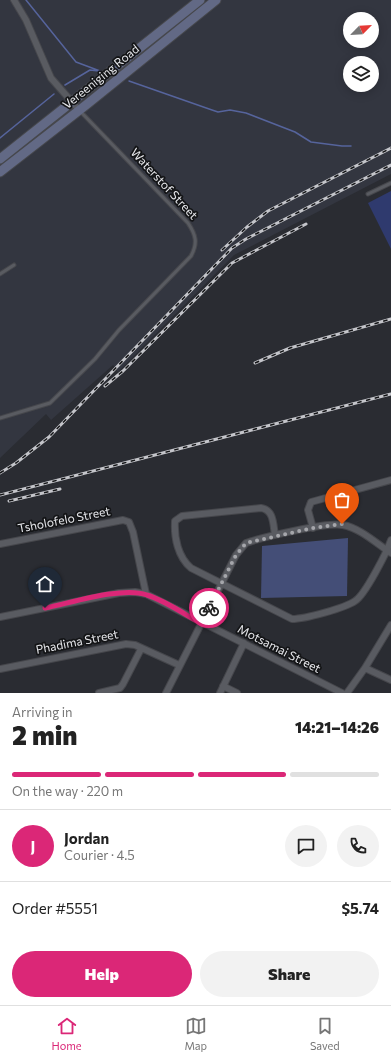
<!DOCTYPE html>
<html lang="en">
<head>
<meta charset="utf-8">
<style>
	:root { --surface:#fff; --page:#f2f2f2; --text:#222; --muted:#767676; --line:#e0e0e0; --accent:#db2777 }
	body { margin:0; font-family:Commissioner,sans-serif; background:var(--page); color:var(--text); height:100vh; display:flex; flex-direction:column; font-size:15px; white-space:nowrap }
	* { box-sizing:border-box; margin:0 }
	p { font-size:13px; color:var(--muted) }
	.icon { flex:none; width:22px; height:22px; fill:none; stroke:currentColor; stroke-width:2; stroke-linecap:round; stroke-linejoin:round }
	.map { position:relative; height:693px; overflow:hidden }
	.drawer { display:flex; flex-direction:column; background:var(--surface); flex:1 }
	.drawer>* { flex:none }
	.needle { width:26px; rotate:66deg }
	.controls { position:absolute; left:343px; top:12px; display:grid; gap:8px }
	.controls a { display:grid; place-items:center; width:36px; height:36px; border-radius:50%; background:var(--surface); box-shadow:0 2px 10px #0003; font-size:20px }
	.pin { position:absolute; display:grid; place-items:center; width:34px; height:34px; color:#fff; margin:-41px -17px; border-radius:50% 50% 50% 0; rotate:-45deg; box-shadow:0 0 4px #0007 }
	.pin .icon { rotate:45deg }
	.courier { position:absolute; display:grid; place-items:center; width:40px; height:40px; margin:-20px; border:3px solid #db2777; border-radius:50%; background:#fff; color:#222; box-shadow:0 1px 5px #0007 }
	.head em { font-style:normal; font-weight:800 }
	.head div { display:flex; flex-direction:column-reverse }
	.head { display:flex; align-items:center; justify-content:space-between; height:68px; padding:0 12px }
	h1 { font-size:26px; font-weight:800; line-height:30px }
	.bar { display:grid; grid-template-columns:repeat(4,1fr); gap:6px 4px; align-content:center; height:48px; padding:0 12px }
	.bar i { height:5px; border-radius:3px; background:var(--line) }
	.bar .on { background:var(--accent) }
	.bar p { grid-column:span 4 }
	.line { display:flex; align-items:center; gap:10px; padding:0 12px; border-top:1px solid var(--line) }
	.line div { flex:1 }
	.round { display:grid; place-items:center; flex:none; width:42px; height:42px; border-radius:21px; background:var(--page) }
	.cta { display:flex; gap:8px; margin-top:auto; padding:8px 12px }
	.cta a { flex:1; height:46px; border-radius:24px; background:var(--accent); color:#fff; font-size:16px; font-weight:800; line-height:46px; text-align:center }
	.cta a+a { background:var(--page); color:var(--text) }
	.tab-bar { display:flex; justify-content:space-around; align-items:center; height:56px; border-top:1px solid var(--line); background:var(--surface); font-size:11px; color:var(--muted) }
	.tab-bar a { display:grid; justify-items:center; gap:2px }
	.tab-bar .on { color:var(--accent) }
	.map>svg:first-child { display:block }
</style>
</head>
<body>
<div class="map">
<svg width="391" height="693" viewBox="0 0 391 693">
	<rect width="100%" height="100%" fill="#2a2c32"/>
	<!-- built -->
	<path fill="#333640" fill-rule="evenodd" d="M0,0H391V174L234,255L118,372L113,365L51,420L46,414L0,458ZM350,19H372V41H350ZM350,63H372V85H350Z"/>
	<!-- green -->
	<path fill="#444e77" d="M348,538L347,596L261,598L262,546Z"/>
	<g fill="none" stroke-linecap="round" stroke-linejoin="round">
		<!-- stream -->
		<path stroke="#56649c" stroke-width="1.5" d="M26,0L76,62L100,71
			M129,81L212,110L218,112L230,110L246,113L295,132L311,142L342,146H351
			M65,85L90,70L99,71
			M0,138L54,94"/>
	</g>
	<!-- building -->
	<path fill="#2f3a6e" d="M391,191V249L368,203Z"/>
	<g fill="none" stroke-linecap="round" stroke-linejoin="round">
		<defs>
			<path id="service" d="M368,194L391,183
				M0,274L14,265
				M0,418L50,403L95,359L119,330L191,256C198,243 196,235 188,223L80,111"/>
			<path id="minor" d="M14,0L26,20L51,78L79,110
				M313,528L308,510L311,502L391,480
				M275,535C273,524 274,510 261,508L182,516L175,521C174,538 178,557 191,568L292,619C305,619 345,608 355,601C365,595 387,552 391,540
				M0,544L123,520L129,522L133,532L146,594
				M0,617L119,593L135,592L146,594L342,693
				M365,668L391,680
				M0,669L126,644L135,645L179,665
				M223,686L237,693
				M99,693L120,688L123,684L141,649
				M166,693L236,555L246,543C263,537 327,522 343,525C360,528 377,544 391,553
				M220,693L244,643
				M347,693L365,668L391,625"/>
			<path id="secondary" d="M0,159L200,0
				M0,172L86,105L216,0"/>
		</defs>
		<!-- service casing -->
		<use href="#service" stroke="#46474c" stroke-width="5"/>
		<!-- minor casing -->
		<use href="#minor" stroke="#46474c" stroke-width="8"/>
		<!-- secondary casing -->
		<use href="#secondary" stroke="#46474c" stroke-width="11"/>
		<!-- service -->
		<use href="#service" stroke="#595b61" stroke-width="3"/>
		<!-- minor -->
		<use href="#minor" stroke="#595b61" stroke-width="6"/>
		<!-- secondary -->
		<use href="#secondary" stroke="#626985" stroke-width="9"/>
		<defs>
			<path id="rail" d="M222,250L247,227L268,211L391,148
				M255,363L290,348L391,319
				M105,386L123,371L232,263L306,224
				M0,473L16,463L49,437L232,248L246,239L391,165
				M0,495L391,394
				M9,501L60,489"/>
		</defs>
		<!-- rail casing -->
		<use href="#rail" stroke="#c4c5ca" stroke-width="3"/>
		<!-- rail -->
		<use href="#rail" stroke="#141517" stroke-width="1.5" stroke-dasharray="4.5" stroke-linecap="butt"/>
	</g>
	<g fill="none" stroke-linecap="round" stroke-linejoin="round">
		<!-- done -->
		<path stroke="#a5a6ab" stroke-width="4" stroke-dasharray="0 7.2" d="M209,608L236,555L246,543L313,528L342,524"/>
		<!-- route -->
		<path stroke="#db2777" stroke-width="5" d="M45,608C71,603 122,586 147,595C166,601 184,614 202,624L209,608"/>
	</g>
	<g text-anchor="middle" stroke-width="3.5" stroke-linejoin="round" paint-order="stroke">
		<!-- street labels -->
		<g font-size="12" fill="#e7e8ec" stroke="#141517">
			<text transform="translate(101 77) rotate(-39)" y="4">Vereeniging Road</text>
			<text transform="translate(164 184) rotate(47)" y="4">Waterstof Street</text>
			<text transform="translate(64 520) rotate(-11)" y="4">Tsholofelo Street</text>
			<text transform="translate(77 642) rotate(-11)" y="4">Phadima Street</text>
			<text transform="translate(279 649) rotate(27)" y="4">Motsamai Street</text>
		</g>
	</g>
</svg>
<div class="controls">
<a><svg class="needle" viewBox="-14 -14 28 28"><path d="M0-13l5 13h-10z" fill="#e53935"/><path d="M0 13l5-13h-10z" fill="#767676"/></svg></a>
<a><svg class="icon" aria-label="layers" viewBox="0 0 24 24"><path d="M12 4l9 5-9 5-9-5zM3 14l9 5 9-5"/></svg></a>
</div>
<div class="pin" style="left:342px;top:524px;background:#ea580c"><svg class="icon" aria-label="bag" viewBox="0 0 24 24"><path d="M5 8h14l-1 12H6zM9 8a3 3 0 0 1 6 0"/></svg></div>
<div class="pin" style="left:45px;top:608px;background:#1f2937"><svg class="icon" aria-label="home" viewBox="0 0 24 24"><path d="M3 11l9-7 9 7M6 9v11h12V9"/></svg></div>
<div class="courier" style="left:209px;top:608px"><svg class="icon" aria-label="bike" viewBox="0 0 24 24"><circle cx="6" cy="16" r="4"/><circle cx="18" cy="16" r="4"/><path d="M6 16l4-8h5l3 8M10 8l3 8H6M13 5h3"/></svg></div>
</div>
<section class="drawer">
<div class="head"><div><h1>2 min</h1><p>Arriving in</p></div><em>14:21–14:26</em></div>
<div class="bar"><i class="on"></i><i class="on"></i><i class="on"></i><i></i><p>On the way · 220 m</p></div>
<div class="line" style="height:72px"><b class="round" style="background:var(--accent);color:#fff">J</b><div><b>Jordan</b><p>Courier · 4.5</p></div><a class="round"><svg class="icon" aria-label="chat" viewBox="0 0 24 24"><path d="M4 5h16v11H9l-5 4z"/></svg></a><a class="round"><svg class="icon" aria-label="phone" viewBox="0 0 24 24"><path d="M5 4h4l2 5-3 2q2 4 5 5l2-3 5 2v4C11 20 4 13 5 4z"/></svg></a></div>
<div class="line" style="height:52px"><div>Order #5551</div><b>$5.74</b></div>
<div class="cta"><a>Help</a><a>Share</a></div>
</section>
<nav class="tab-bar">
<a class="on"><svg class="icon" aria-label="home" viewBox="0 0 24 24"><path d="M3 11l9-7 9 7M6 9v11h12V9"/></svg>Home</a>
<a><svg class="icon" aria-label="map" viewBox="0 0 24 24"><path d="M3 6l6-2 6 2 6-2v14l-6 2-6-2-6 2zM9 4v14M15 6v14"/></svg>Map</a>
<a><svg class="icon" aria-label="saved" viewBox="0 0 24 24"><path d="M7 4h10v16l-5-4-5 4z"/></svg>Saved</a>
</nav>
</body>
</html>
